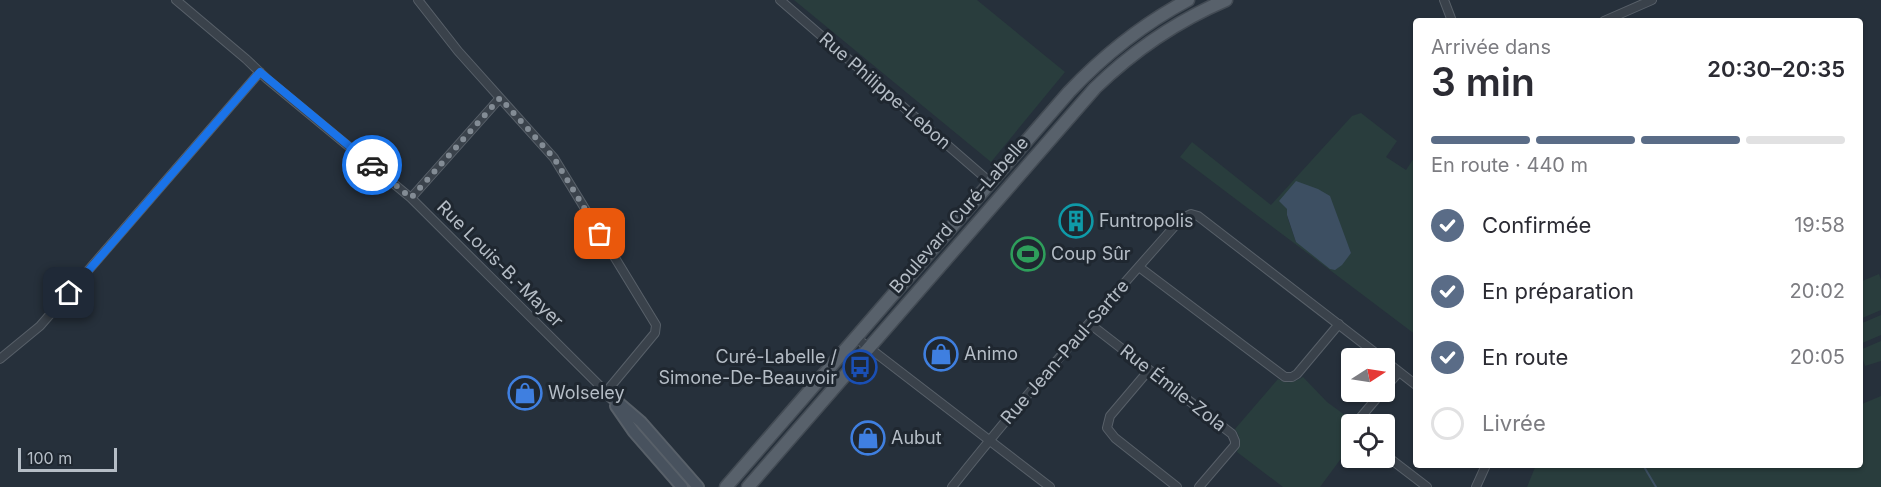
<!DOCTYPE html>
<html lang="fr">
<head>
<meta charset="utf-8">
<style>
	:root { --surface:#fff; --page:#f2f2f3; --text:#2b2b33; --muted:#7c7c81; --line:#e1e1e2; --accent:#5a6c87 }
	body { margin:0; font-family:Inter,sans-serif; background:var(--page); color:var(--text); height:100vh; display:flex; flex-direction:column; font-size:22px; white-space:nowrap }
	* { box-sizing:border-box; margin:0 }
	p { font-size:20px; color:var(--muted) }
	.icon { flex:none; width:33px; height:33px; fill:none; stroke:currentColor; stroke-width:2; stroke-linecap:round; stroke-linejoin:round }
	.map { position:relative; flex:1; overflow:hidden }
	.drawer { position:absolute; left:1413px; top:18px; width:450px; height:450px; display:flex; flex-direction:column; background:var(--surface); border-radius:6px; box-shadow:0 2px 4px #0004 }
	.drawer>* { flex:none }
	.needle { width:39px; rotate:78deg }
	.controls { position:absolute; left:1341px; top:348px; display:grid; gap:12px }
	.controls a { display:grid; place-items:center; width:54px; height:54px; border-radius:6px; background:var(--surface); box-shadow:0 2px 4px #0004; font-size:30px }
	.scale { position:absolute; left:18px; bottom:15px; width:99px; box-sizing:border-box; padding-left:6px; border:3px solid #b5bdc6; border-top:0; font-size:16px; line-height:21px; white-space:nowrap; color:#b5bdc6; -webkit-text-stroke:4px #1f2730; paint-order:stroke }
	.pin { position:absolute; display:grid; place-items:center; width:51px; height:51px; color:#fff; margin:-26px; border-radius:12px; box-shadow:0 3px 9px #0006 }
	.courier { position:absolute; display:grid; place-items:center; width:60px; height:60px; margin:-30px; border:4px solid #1a73e8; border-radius:50%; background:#fff; color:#222; box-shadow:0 2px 8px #0007 }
	.overview em { font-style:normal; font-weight:600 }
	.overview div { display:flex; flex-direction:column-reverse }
	.overview { display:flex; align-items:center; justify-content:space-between; height:102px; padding:0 18px }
	h1 { font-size:39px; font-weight:600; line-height:45px }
	.bar { display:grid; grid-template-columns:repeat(4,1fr); gap:9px 6px; align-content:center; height:72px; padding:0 18px }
	.bar i { height:8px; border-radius:4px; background:var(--line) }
	.bar .current { background:var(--accent) }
	.bar p { grid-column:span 4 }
	ol { padding:0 18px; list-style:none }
	li { display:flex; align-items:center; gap:18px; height:66px }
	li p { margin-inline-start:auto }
	li .icon { padding:6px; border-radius:50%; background:var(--accent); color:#fff; stroke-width:4 }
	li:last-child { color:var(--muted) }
	li i { width:33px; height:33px; border:3px solid var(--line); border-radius:50% }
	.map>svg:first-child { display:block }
</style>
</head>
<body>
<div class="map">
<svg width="1881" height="487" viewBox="0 0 1881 487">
	<rect width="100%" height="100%" fill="#26303b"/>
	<!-- green -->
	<path fill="#293d3d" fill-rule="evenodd" d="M794,0H977L1065,72L991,162Z
		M1361,113L1397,141L1386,157L1406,170L1416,155V335L1180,157L1192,142L1271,205L1352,116ZM1287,209L1344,237L1351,253L1296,242L1287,216Z
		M1879,274L1881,280V310L1860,319V282Z
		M1881,315V335L1860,344V324Z
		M1881,341V361L1865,366L1860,350Z
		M1303,377L1327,402L1353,421L1351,445L1320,487H1283L1237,452C1240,443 1241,437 1235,429L1278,379C1287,384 1293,383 1303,377Z
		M1881,396V487H1527L1536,465H1860V400L1862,404Z"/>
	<!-- water -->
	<path fill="#3d4f62" d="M1296,181L1318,189L1330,196L1351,253L1342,265L1335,270L1330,269L1296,242L1287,215V209L1279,201Z"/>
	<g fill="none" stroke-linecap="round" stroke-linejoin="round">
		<!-- stream -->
		<path stroke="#3d4f62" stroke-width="2" d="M1643,465L1656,487"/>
		<defs>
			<path id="street" d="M176,0L246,59L267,79L411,198L606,392L655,333L656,325L554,158L458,51L418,0
				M780,0L990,182
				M1444,0L1452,21
				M1604,21L1652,0
				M411,198L500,98
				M1139,267L1285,377H1292L1297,374L1339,324
				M1090,324L1232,434L1235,441V445L1199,487
				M855,337L1050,487
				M0,359L40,326L260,72
				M1384,360L1416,385
				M1149,370L1110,416L1107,428L1115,438L1177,487
				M1384,389L1399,372
				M1357,424L1360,418L1382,392
				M1384,454L1427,487
				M952,487C1025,395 1103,307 1181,219L1191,214L1198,216L1382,358
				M1476,487L1486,465"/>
			<path id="secondary" d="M606,392L641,422L698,487
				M616,406L634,432L682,487"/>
			<path id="primary" d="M726,487L1069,92C1104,55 1143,24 1188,0
				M748,487L1095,88C1133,51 1177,21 1226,0"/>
		</defs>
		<!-- street casing -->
		<use href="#street" stroke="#586069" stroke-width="10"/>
		<!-- secondary casing -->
		<use href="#secondary" stroke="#586069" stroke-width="14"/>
		<!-- primary casing -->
		<use href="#primary" stroke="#434b54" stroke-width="15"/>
		<!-- street -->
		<use href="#street" stroke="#3a424b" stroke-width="8"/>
		<!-- secondary -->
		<use href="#secondary" stroke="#48525e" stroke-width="10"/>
		<!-- primary -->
		<use href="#primary" stroke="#58616b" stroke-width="12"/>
	</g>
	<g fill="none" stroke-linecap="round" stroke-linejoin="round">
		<!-- done -->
		<path stroke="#838c95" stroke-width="6" stroke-dasharray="0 10.8" d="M372,165L411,198L500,98L554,158L600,234"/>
		<!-- route -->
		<path stroke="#1a73e8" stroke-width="8" d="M69,293L260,72L372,165"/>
	</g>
	<!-- icons -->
	<defs>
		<symbol id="building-ring" viewBox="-11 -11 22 22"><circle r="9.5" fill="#1f2730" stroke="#0f9aa8" stroke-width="1.5"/><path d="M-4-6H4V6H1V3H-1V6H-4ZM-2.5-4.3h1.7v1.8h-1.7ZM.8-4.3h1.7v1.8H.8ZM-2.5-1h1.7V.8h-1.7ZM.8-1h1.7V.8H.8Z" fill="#0f9aa8"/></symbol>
		<symbol id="stadium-ring" viewBox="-11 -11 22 22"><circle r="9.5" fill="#1f2730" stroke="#2e9e5b" stroke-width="1.5"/><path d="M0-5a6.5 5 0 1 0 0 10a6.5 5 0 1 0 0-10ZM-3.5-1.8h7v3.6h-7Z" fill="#2e9e5b"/></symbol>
		<symbol id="shop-ring" viewBox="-11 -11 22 22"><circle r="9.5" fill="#1f2730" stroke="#3f7fe0" stroke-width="1.5"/><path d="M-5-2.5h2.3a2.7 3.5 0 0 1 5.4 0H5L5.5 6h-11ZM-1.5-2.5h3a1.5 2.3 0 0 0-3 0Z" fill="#3f7fe0"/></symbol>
		<symbol id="bus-ring" viewBox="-11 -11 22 22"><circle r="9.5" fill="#1f2730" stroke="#1a4fb4" stroke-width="1.5"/><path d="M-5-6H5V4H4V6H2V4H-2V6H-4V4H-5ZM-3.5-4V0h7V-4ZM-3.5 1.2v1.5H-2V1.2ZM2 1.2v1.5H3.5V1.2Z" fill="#1a4fb4"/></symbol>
	</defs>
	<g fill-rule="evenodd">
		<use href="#building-ring" x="1057" y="202" width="38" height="38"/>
		<use href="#stadium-ring" x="1009" y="235" width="38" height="38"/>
		<use href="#shop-ring" x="922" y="335" width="38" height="38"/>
		<use href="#bus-ring" x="841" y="348" width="38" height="38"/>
		<use href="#shop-ring" x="506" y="374" width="38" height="38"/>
		<use href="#shop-ring" x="849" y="419" width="38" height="38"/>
	</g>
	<g text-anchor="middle" stroke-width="6" stroke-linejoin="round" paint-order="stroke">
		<!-- street labels -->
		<g font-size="18" fill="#b5bdc6" stroke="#1f2730">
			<text transform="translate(885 91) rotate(41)" y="6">Rue Philippe-Lebon</text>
			<text transform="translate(959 215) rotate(-49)" y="6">Boulevard Curé-Labelle</text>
			<text transform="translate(500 264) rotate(45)" y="6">Rue Louis-B.-Mayer</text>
			<text transform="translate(1065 352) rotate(-49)" y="6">Rue Jean-Paul-Sartre</text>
			<text transform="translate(1173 388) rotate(38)" y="6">Rue Émile-Zola</text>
		</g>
		<!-- poi labels -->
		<g font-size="18" fill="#b5bdc6" stroke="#1f2730" text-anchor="start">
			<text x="1099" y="227">Funtropolis</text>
			<text x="1051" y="260">Coup Sûr</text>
			<text x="964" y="360">Animo</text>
			<text x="837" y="363" text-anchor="end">Curé-Labelle /<tspan x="837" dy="21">Simone-De-Beauvoir</tspan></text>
			<text x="548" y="399">Wolseley</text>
			<text x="891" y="444">Aubut</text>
		</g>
	</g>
</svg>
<div class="controls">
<a><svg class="needle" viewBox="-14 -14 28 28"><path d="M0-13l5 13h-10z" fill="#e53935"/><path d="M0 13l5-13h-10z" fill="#7c7c81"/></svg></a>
<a><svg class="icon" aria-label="locate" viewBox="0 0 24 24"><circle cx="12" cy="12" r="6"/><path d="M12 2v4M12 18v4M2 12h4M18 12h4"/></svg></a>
</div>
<div class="scale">100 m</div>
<div class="pin" style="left:600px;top:234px;background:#ea580c"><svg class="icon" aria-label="bag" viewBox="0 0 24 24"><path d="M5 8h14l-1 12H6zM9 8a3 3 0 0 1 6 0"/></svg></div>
<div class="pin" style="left:69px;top:293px;background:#1f2937"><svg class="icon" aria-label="home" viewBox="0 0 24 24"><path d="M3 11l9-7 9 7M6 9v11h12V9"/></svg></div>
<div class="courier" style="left:372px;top:165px"><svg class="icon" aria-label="car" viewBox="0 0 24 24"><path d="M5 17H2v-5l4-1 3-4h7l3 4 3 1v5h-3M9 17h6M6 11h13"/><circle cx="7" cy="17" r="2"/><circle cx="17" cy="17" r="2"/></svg></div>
<section class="drawer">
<div class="overview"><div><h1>3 min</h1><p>Arrivée dans</p></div><em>20:30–20:35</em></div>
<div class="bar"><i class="current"></i><i class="current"></i><i class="current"></i><i></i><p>En route · 440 m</p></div>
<ol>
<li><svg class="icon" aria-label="check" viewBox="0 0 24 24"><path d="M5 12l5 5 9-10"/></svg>Confirmée<p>19:58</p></li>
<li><svg class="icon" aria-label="check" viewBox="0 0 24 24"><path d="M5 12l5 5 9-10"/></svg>En préparation<p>20:02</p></li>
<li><svg class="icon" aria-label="check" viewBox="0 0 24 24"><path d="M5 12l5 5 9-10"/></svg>En route<p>20:05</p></li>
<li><i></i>Livrée</li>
</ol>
</section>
</div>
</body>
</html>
